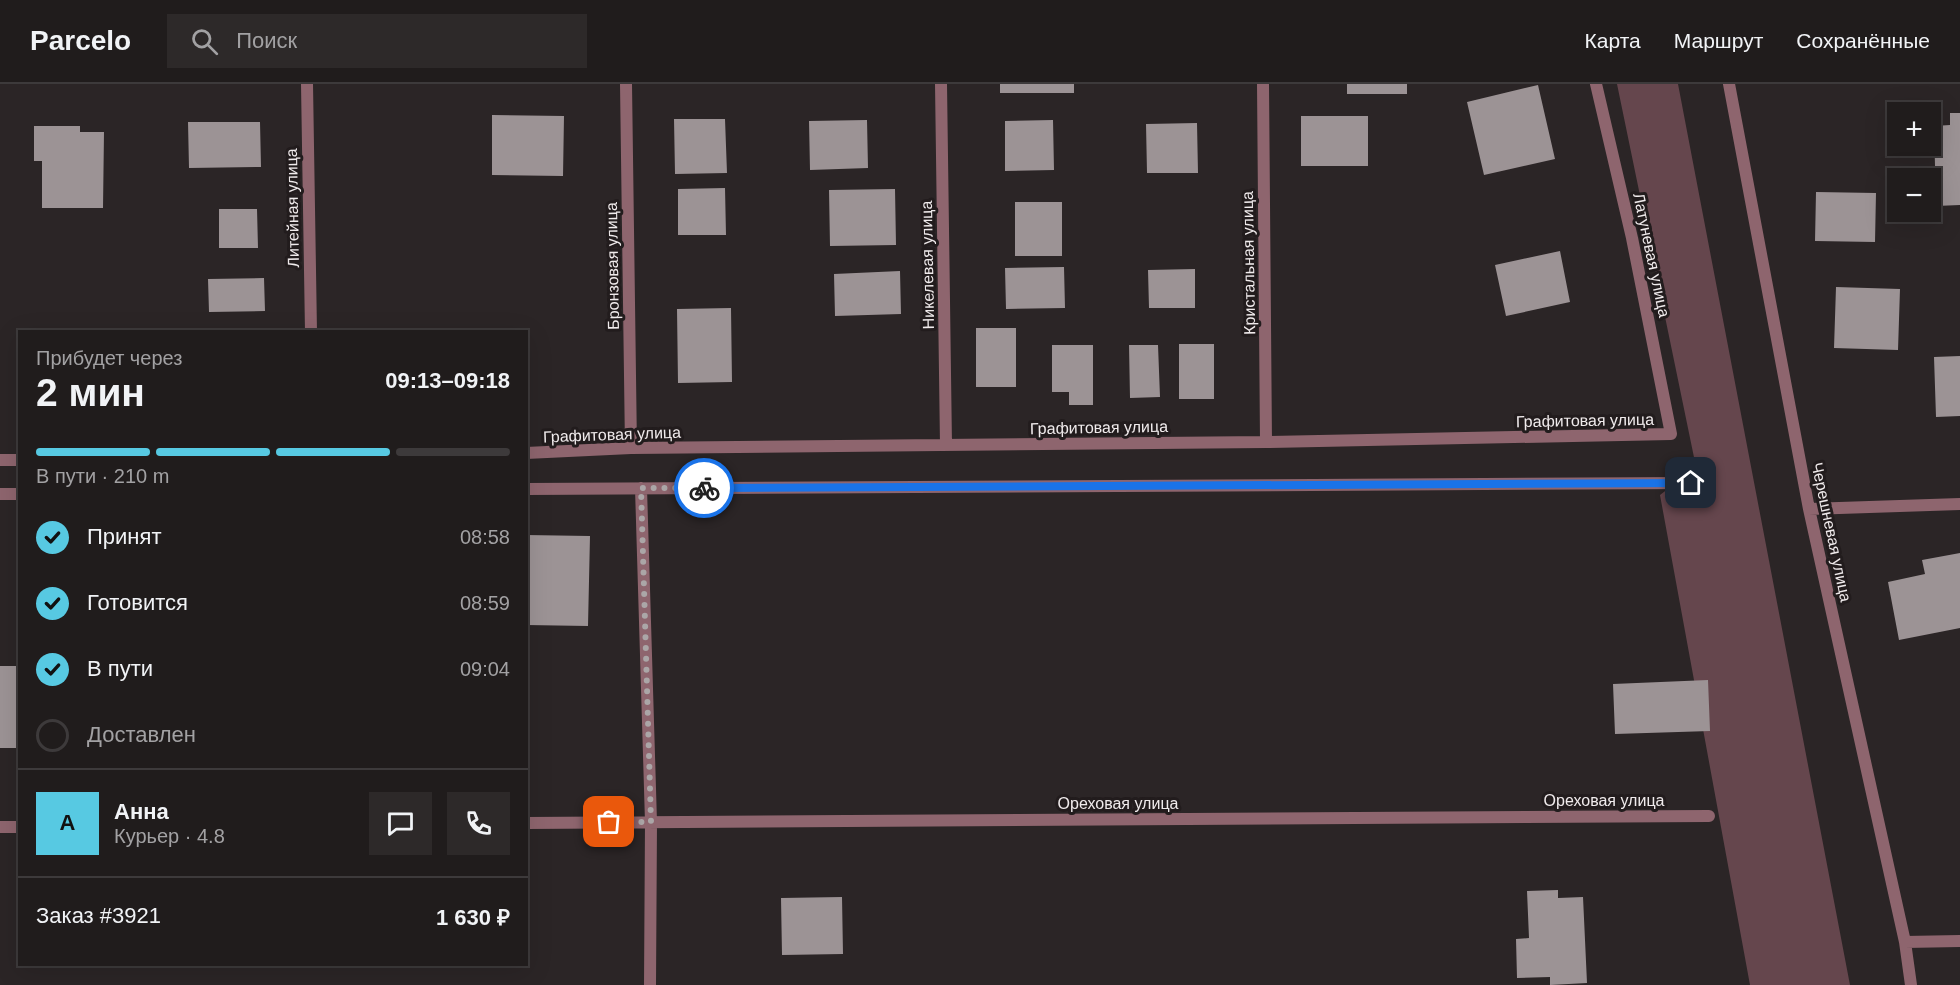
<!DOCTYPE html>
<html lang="ru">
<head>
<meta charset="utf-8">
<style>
	:root { --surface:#201c1c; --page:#2d2929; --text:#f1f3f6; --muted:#a2a1a3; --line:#3d3a3b; --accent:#57c9e2 }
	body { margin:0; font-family:Arial,sans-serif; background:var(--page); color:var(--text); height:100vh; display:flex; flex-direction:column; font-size:22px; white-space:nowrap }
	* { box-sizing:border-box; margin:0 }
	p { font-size:20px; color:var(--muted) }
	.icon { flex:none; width:33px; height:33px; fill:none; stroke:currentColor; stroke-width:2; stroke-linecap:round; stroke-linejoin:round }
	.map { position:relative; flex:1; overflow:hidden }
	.panel { position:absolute; left:18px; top:246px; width:510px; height:636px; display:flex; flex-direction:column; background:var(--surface); border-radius:0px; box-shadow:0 6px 24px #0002,0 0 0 2px var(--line) }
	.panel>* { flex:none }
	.tools { position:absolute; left:1887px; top:18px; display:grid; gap:12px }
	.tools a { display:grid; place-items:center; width:54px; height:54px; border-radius:0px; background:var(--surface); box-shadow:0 6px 24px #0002,0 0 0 2px var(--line); font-size:30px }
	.pin { position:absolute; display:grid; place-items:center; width:51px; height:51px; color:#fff; margin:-26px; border-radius:12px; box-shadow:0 3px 9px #0006 }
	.courier { position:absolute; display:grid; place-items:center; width:60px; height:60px; margin:-30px; border:4px solid #1a73e8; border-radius:50%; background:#fff; color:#222; box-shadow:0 2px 8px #0007 }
	.overview em { font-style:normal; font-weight:700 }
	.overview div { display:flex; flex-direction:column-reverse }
	.overview { display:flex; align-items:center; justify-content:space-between; height:102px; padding:0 18px }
	h1 { font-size:39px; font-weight:700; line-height:45px }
	.bar { display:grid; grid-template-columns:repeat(4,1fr); gap:9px 6px; align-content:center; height:72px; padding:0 18px }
	.bar i { height:8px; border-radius:4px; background:var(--line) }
	.bar .on { background:var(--accent) }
	.bar p { grid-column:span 4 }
	.line { display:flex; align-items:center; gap:15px; padding:0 18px; border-top:2px solid var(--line) }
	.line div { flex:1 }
	.round { display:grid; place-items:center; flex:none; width:63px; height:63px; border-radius:0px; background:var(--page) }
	ol { padding:0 18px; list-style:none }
	li { display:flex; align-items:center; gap:18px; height:66px }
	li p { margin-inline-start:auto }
	li .icon { padding:6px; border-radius:50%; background:var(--accent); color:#111; stroke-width:4 }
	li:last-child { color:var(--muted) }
	li i { width:33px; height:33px; border:3px solid var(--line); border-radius:50% }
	header { display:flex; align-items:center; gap:36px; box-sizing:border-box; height:84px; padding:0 30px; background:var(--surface); border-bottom:2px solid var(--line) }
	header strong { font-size:28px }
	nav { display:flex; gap:33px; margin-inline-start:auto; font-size:21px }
	.search { width:420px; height:54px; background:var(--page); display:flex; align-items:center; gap:15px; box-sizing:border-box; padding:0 21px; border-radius:0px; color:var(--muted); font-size:22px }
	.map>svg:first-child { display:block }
</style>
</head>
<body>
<header>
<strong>Parcelo</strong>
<div class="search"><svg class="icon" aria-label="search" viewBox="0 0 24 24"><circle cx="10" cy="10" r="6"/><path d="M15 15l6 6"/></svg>Поиск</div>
<nav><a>Карта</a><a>Маршрут</a><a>Сохранённые</a></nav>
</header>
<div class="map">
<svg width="1960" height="901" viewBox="0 0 1960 901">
	<rect width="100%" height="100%" fill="#2b2526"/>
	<!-- green -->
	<path fill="#65464d" d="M1617,0H1678L1850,901H1750L1660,411L1696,383Z"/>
	<!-- building -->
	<path fill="#9c9395" d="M1000,0H1074V9H1000Z
		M1347,0H1407V10H1347Z
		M1538,1L1555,75L1484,91L1467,18Z
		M1950,29H1960V121L1936,122L1934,42L1950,41Z
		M492,31L564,32L563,92L492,91Z
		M1301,32H1368V82H1301Z
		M674,35H725L727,89L675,90Z
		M867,36L868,84L810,86L809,37Z
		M1053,36L1054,86L1005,87V37Z
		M188,38H260L261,83L189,84Z
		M1197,39L1198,89H1147L1146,40Z
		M34,42H80V48H104L103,124H42V77H34Z
		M725,104L726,151H678V105Z
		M895,105L896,161L830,162L829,106Z
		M1816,108L1876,109L1875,158L1815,157Z
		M1015,118H1062V172H1015Z
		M219,125H257L258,164H219Z
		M1560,167L1570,218L1506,232L1495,181Z
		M1064,183L1065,224L1006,225L1005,184Z
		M1195,185V224H1149L1148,186Z
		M900,187L901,230L835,232L834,190Z
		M264,194L265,227L209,228L208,195Z
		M1836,203L1900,205L1898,266L1834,264Z
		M731,224L732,298L678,299L677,225Z
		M976,244H1016V303H976Z
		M1179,260H1214V315H1179Z
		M1052,261H1093V321H1069V308H1052Z
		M1129,261H1158L1160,313L1130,314Z
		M1960,272V332L1936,333L1934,273Z
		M526,451L590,452L588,542L526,541Z
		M1960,469V544L1899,556L1888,498L1925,490L1922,476Z
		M0,582H20V664H0Z
		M1708,596L1710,647L1615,650L1613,600Z
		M1558,806V814L1583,813L1587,899L1550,901V893L1517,894L1516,855L1529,854L1527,807Z
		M842,813L843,870L782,871L781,814Z"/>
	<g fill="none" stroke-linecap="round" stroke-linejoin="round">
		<!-- minor -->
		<path stroke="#8e656e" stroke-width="12" d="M307,0L311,248
			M626,0L631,364
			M941,0L946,361
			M1263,0L1266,358
			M1729,0L1809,425L1905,858L1911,901
			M526,369L631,364L1266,358L1671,350L1632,154L1596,0
			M0,376H20
			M641,404L651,738L650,901
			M526,405L1691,399
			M0,410H20
			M1809,425L1960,420
			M526,739L1709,732
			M0,743H20
			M1905,858L1960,857"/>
	</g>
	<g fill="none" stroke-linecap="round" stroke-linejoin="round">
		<!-- done -->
		<path stroke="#aba6a7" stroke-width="6" stroke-dasharray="0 10.8" d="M609,738H651L641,404H704"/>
		<!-- route -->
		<path stroke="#1a73e8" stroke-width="8" d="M704,404L1691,399"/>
	</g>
	<g text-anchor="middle" stroke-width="6" stroke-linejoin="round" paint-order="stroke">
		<!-- street labels -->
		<g font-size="16" fill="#f0ebec" stroke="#221c1d">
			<text transform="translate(292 124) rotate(-91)" y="6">Литейная улица</text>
			<text transform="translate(1652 171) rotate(78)" y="6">Латуневая улица</text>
			<text transform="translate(1248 179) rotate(-91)" y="6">Кристальная улица</text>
			<text transform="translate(927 181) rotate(-91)" y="6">Никелевая улица</text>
			<text transform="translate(612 182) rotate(-91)" y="6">Бронзовая улица</text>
			<text transform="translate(1585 336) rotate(-1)" y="6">Графитовая улица</text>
			<text transform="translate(1099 343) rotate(-1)" y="6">Графитовая улица</text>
			<text transform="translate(612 350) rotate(-2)" y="6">Графитовая улица</text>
			<text transform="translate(1832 448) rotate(78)" y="6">Черешневая улица</text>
			<text x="1604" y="722">Ореховая улица</text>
			<text x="1118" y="725">Ореховая улица</text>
		</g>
	</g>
</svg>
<div class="tools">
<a>+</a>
<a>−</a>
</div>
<div class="pin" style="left:609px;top:738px;background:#ea580c"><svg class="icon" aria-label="bag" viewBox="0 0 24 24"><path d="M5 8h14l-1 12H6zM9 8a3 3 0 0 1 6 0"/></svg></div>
<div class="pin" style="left:1691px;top:399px;background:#1f2937"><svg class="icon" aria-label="home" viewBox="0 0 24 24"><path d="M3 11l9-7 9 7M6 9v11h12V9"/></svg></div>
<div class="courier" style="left:704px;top:404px"><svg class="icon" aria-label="bike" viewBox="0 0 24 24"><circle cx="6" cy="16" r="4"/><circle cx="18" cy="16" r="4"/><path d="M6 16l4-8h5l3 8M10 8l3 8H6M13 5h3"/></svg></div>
<section class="panel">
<div class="overview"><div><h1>2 мин</h1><p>Прибудет через</p></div><em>09:13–09:18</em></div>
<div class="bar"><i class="on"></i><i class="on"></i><i class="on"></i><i></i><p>В пути · 210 m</p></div>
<ol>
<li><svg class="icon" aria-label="check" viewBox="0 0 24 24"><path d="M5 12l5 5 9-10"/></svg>Принят<p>08:58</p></li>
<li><svg class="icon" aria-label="check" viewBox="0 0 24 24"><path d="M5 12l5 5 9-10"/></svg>Готовится<p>08:59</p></li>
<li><svg class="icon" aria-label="check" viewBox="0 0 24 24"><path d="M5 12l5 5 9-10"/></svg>В пути<p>09:04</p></li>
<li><i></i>Доставлен</li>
</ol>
<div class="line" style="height:108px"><b class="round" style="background:var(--accent);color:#111">А</b><div><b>Анна</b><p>Курьер · 4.8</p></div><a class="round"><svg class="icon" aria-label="chat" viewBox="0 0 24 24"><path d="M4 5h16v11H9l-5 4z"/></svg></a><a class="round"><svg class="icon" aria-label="phone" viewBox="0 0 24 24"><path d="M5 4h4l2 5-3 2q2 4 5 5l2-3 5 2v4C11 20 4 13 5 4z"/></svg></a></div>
<div class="line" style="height:78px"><div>Заказ #3921</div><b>1 630 ₽</b></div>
</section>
</div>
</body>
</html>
